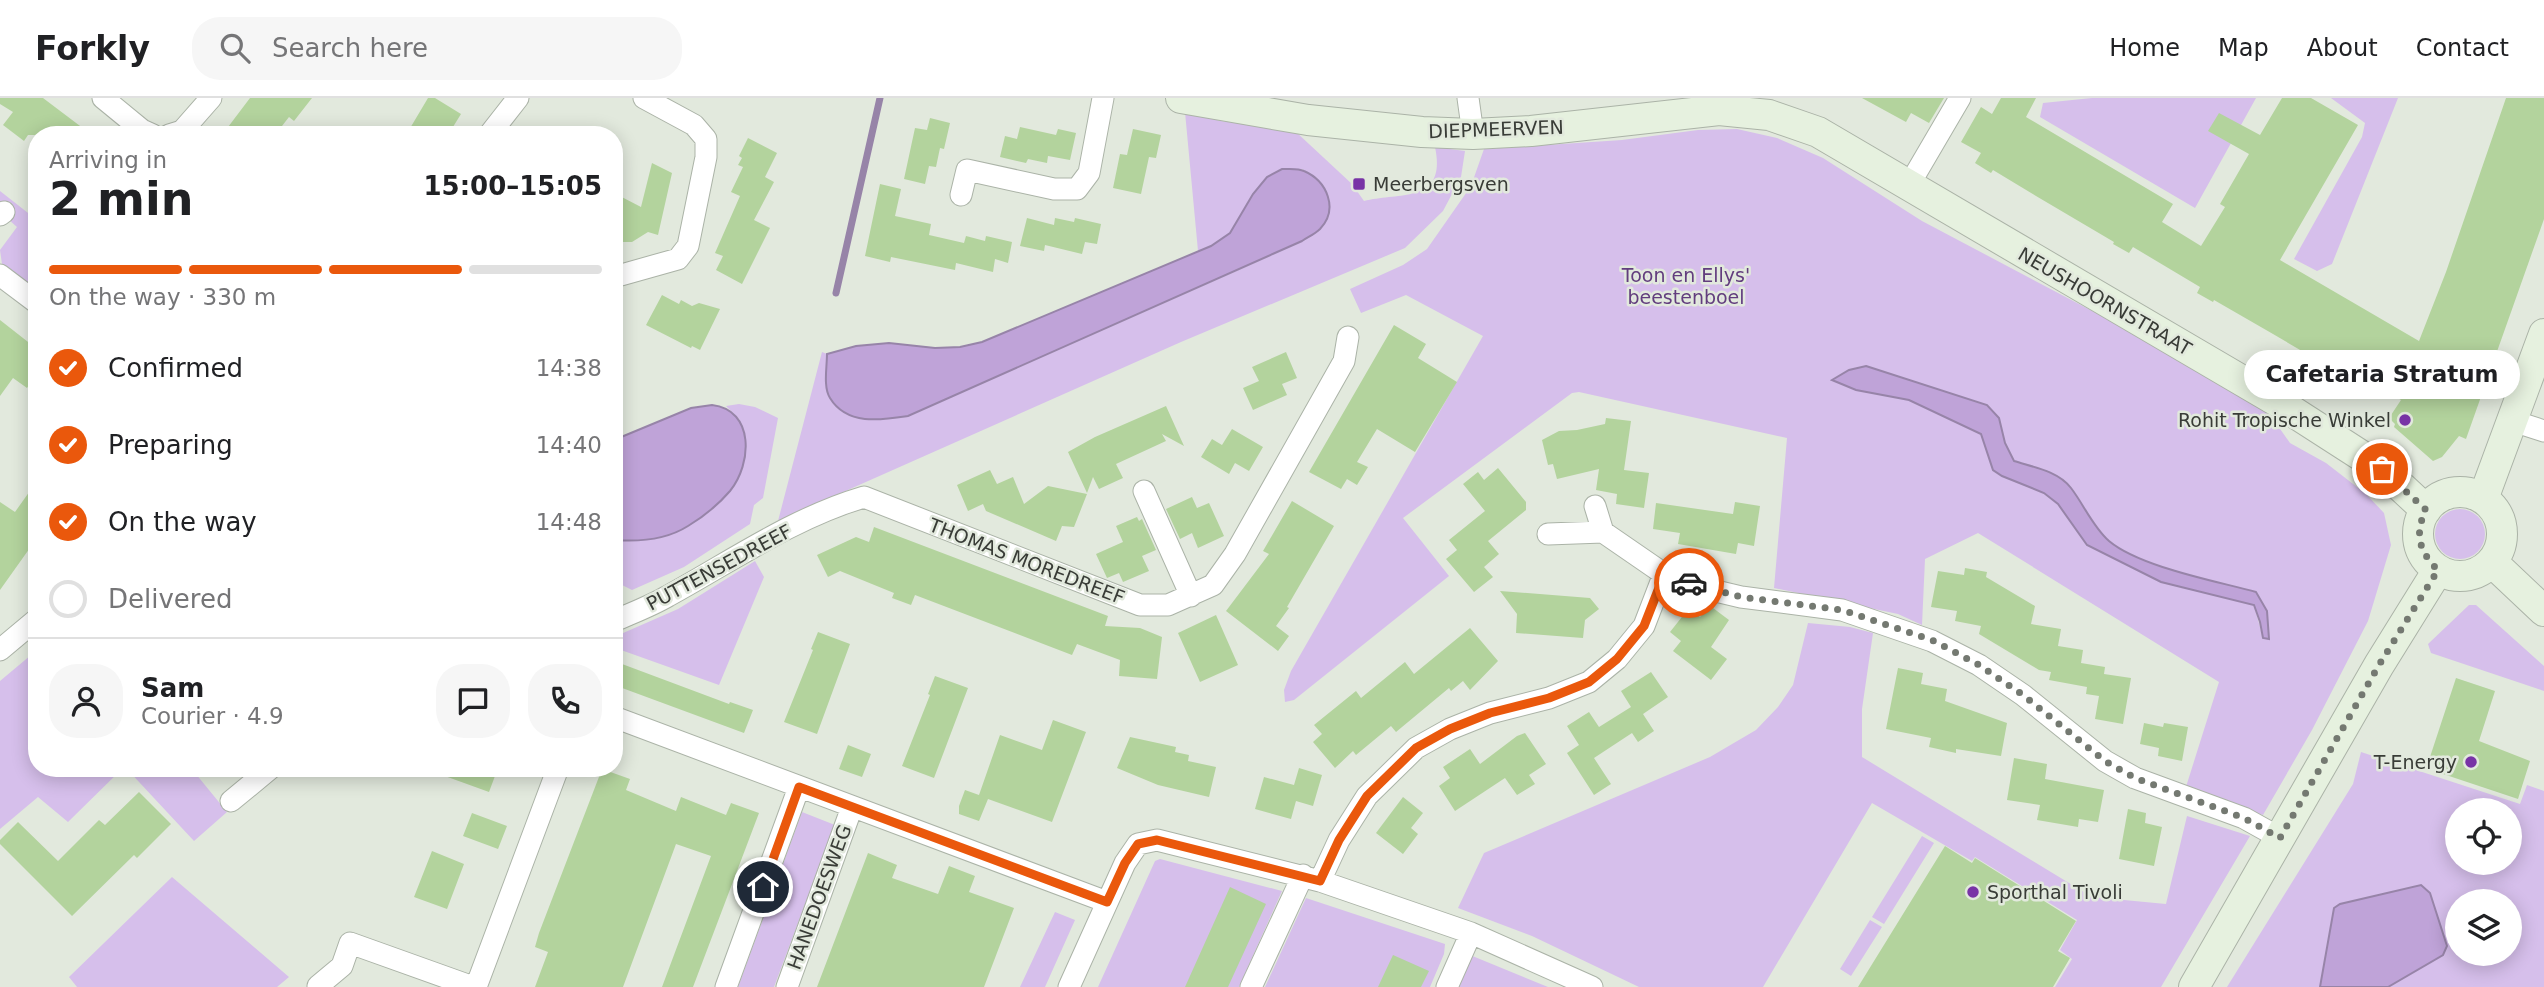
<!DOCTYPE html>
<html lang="en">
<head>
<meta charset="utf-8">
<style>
	:root { --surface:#fff; --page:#f6f6f6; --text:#202124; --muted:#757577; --line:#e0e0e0; --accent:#ea580c }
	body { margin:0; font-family:"DejaVu Sans",sans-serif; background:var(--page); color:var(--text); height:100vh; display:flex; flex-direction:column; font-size:26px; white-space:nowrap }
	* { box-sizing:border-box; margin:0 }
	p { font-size:23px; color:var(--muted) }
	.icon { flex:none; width:38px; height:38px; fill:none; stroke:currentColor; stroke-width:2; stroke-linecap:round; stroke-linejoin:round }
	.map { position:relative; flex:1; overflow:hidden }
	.side { position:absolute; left:28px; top:28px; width:595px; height:651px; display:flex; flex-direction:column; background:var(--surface); border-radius:28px; box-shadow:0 4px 18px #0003 }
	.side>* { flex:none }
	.fabs { position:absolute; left:2445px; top:700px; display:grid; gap:14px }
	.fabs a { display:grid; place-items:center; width:77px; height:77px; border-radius:50%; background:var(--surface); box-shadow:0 4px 18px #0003; font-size:35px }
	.pin { position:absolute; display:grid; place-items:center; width:60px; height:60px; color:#fff; margin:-30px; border:4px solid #fff; border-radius:50%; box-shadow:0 2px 7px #0007 }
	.courier { position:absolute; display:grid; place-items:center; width:70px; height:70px; margin:-35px; border:5px solid #ea580c; border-radius:50%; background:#fff; color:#222; box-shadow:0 2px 9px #0007 }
	.bubble { position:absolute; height:49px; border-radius:24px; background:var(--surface); box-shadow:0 4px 18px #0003; font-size:23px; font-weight:800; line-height:49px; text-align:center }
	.headline em { font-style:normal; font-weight:800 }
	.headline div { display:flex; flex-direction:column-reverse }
	.headline { display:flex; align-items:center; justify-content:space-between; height:119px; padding:0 21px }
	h1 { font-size:46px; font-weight:800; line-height:52px }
	.bar { display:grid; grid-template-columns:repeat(4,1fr); gap:10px 7px; align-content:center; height:84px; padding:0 21px }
	.bar i { height:9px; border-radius:5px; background:var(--line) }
	.bar .selected { background:var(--accent) }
	.bar p { grid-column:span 4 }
	.line { display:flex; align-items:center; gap:18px; padding:0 21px; border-top:2px solid var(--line) }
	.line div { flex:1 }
	.round { display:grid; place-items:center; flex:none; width:74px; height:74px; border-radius:28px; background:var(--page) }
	ol { padding:0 21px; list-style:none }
	li { display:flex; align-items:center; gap:21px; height:77px }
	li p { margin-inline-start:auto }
	li .icon { padding:7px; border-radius:50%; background:var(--accent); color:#fff; stroke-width:4 }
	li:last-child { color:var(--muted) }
	li i { width:38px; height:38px; border:4px solid var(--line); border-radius:50% }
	header { display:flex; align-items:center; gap:42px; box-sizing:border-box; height:98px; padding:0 35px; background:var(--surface); border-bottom:2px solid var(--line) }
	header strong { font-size:33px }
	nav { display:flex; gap:38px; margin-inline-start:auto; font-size:24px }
	.search { width:490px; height:63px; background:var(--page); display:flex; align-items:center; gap:18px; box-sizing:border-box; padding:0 24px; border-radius:28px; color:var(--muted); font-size:26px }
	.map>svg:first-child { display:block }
</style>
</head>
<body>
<header>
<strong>Forkly</strong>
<div class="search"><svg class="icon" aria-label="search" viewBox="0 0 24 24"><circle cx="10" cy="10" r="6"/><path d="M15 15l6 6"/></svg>Search here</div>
<nav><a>Home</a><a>Map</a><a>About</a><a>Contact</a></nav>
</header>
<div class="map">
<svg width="2544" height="889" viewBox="0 0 2544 889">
	<rect width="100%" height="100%" fill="#e2e9dd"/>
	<!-- green -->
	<path fill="#d6bfeb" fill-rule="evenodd" d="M2092,0H2256L2195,110L2040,19L2043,5Z
		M2331,0H2398L2332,166L2317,173L2294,161L2362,39L2365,25Z
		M1185,14L1221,23L1295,33L1352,86L1364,103C1400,94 1447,106 1435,49L1465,53L1461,79L1443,113L1405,150L1181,244L778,423L822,254L827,256V284L858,320L879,322L908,318L1245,169L1302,143L1321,130L1317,80L1302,71H1282L1253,96L1230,135L1211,148L1198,153Z
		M1737,31L1777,40L1823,60L1922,123L2168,253L2271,318L2290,345L2326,365L2366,396L2384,415L2391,447L2368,523L2312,632L2263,717L2185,692L2219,584L1978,435L1925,461L1922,527L1898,516L1774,490L1787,340L1579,294L1572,295L1403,420L1449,478L1294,602L1285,604L1284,592L1291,573L1483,238L1406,197L1361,215L1350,191L1403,167L1427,151L1471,88L1484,51L1622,42L1698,32ZM1866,268L1999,320L2005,345L2014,363C2033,369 2058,373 2071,390C2083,407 2093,429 2109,443C2140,469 2216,483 2256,494L2263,540L2254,507L2208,494L2087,447L2058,406L2044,395L2002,378L1993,372L1981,336L1909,302L1856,292L1833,282Z
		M0,93L37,122V194L2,166L0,152L17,129L0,114Z
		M739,306L755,309L778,320L763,400L754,407L750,426L684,469L632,492L614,483V442L634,443L660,440L686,429L710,412L740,322L726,308Z
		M2435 436a25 25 0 1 1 50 0a25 25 0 1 1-50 0Z
		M755,463L764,479L719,587L621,552L614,566V539L678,511Z
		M2469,507H2476L2544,568V593L2431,555L2428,546Z
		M1808,525L1850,529L1873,535L1862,611V659L2092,799L2166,806L2187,718L2250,738L2161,889H2055L2072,861L2060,852L2077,822L1975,759L1972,763L1872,705L1763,889H1639L1532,838L1458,810L1484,755L1710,659L1756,632L1778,609L1793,587Z
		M37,552V670H123L68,724L38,699L0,731V583Z
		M2361,654L2520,706L2527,687L2544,693V889H2227L2353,686ZM2457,712H2510V765H2457ZM2457,803H2510V856H2457Z
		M126,670H191L227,714L194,743Z
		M802,714L835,727L774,889H738Z
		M1922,738L1934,745L1884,826L1872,819Z
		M1160,761L1282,793L1239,889H1098L1155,763Z
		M172,779L289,879L277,889H77L69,879Z
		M1306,800L1445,846L1444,856L1430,889H1265Z
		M1055,814L1075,822L1045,889H1020Z
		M1870,822L1882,829L1851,878L1840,871Z
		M1470,857L1548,889H1457Z"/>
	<!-- water -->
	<path fill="#bfa3d8" stroke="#9784a8" stroke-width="2" d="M1282,71C1290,71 1298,70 1304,73C1327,83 1339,111 1320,131C1315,136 1308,139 1302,143L908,318C882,322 847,328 830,300C823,289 827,269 827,256L856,248L889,245L935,250L960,249L982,244L1211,148L1230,135L1253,96L1267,79Z
		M1866,268L1987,307L1999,320L2005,345L2014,363C2033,369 2058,373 2071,390C2084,407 2093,429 2109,443C2140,469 2216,483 2256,494L2267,513L2269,541L2263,540L2260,524L2254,507L2161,484L2087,447L2058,406L2044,395L2002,378L1993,372L1981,336L1909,302L1856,292L1832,282L1849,272Z
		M712,307C755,312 752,366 730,393C718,407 703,419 688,428C666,442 640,444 614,442V342L691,310Z
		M2421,787L2430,795L2447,848L2443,857L2388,889H2320L2334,810L2340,806Z"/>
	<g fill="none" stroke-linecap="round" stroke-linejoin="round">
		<!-- stream -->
		<path stroke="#9784a8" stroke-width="7" d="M836,195L880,0"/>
	</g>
	<!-- building -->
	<path fill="#b3d39d" d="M0,0H43L92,37H28L24,43L3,27L13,14L0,6Z
		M250,0H312L294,23L289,19L275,37H222Z
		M428,0H435L461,16L448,37H406Z
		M1862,0H1944L1929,25L1911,15L1906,24Z
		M2001,0H2036L2026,19L2173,106L2162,124L2201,148L2225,109L2220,106L2249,56L2208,33L2219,15L2260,37L2282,0H2311L2358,27L2280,162L2419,243L2446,174L2506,0H2544V121L2466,341L2459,338L2442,359L2433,363L2394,329L2395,326L2389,320L2401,302L2356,275L2351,285L2334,276L2336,273L2273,236L2214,202L2213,204L2197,195L2200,189L2133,149L2129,155L2113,146L2114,144L2036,98L1993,72L1991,75L1975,65L1981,55L1961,44L1981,9L1992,16Z
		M930,20L950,25L944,51L940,50L936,69L929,68L925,86L904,81L915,30L927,32Z
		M1020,29L1056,37L1058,31L1076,35L1070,62L1048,58L1047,65L1028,61L1026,65L1000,59L1005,38L1017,41Z
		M1133,31L1161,37L1156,60L1149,59L1141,96L1113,90L1120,56L1127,57Z
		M748,40L777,55L765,79L774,84L754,122L770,130L742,186L716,172L723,158L715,155L740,98L731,94L743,69L738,67L742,60L739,58Z
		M652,65L672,75L658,137L648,134L632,144H614V95L641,109Z
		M880,86L901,91L895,118L931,126L929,137L964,145L966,138L985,143L986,138L1012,144L1008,165L995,161L993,174L956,165L955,172L891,159L890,164L865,158Z
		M1027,120L1054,127L1055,120L1074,124L1075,120L1101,126L1097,146L1085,144L1082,156L1045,147L1044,153L1020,148Z
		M662,197L679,206L681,202L692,208L699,205L720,211L700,252L692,248L691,250L646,227Z
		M0,222L37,251V276L27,290L13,280L0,298Z
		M1394,227L1426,246L1418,260L1457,284L1415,354L1377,331L1357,364L1368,369L1357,387L1347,381L1341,391L1309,374Z
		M1286,254L1297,280L1282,286L1287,297L1253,312L1243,290L1259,283L1252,269Z
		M1166,308L1184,348L1162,336L1166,343L1116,366L1123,380L1099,391L1093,379L1087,395L1068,354L1095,339Z
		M1606,320L1631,323L1624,372L1649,375L1644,410L1616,406L1617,396L1596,392L1599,371L1557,381L1553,366L1548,367L1542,342L1559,333L1577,332L1605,326Z
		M1232,331L1263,349L1249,373L1235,365L1229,376L1201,359L1212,341L1222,347Z
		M1498,370L1526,404V412L1488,443L1499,456L1484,469L1493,479L1474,494L1446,461L1457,452L1449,442L1485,413L1463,386L1478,374L1484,382Z
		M990,372L997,386L1013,379L1024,406L1048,388L1087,396L1074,429L1062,428L1056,443L986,413L983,406L968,413L957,387Z
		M37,383V440L0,492V404L15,414Z
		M1192,399L1197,410L1209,405L1224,438L1198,450L1192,435L1180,441L1166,411Z
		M1292,403L1334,428L1287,509L1289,510L1276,528L1289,538L1278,553L1226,513L1269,456L1263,453Z
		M1735,404L1760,408L1754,448L1738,445L1736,456L1678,446L1680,435L1653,431L1656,405L1733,416Z
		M1137,419L1139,423L1142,421L1156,452L1142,458L1149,473L1123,484L1119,475L1107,480L1096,456L1123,444L1116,428Z
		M874,429L1108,518L1105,528L1140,530L1162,539L1157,581L1119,578L1120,562L1077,546L1072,557L915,497L911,507L892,500L894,495L840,473L828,479L817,457L856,439L869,444Z
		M1965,470L1987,474L1986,479L2035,508L2031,526L2061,531L2058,548L2083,552L2081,565L2105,569L2104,576L2131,580L2123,626L2095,621L2099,598L2086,596L2087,589L2049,582L2051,574L2039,572L1979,536L1981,528L1955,523L1957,513L1931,509L1938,473L1964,477Z
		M1500,493L1590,500L1599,511L1585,522L1583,540L1516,535L1517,516Z
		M1709,507L1729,522L1711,549L1727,561L1711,582L1673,553L1681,543L1670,534L1689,510L1700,519Z
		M1216,517L1238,567L1200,584L1178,535Z
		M1470,530L1498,563L1470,592L1463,583L1451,593L1449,590L1396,634L1391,628L1356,657L1353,653L1335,670L1313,644L1322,636L1314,627L1356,593L1361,600L1405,564L1414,576Z
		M818,534L850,546L817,636L784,624L813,552L811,551Z
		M614,563L729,606L730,604L753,612L744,635L614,587Z
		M1898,570L1923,575L1921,586L1947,591L1945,603L2007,625L2001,658L1956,651V655L1929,649L1931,640L1886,631Z
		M1651,574L1668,599L1643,616L1654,633L1638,644L1632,635L1594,660L1611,686L1594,697L1567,655L1579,647L1567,628L1589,614L1599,629L1631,609L1621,593Z
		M935,578L968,590L934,680L902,668L930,597L928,596Z
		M2456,580L2495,593L2479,643L2530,663L2518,701L2434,673L2437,664L2429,662Z
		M1053,622L1086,634L1052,724L988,701L979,723L959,716V708L965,692L979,697L1000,637L1042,652Z
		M2144,625L2163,629L2164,625L2188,629L2182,663L2158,658L2159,650L2140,646Z
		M1525,635L1546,666L1529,677L1535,686L1517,697L1505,680L1455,713L1439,688L1450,680L1443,669L1470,651L1480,666L1517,638Z
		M1130,639L1176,649L1175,654L1189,657L1188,663L1216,669L1209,699L1158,687L1117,670Z
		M848,647L871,656L862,679L839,671Z
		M2014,660L2047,666L2045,681L2104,692L2098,724L2079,721L2078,729L2037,722L2040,707L2007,702Z
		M431,670H498L489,694L431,673Z
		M1299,670L1322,677L1313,708L1296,703L1291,721L1255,711L1264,679L1294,687Z
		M602,671L630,681L626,692L676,713L681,699L726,717L731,705L759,715L693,889H662L711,758L676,746L623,889H535L548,854L535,849L539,835Z
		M139,694L171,726L137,760L134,757L72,818L0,746V742L18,724L58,763L99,722L105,727Z
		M1403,699L1423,715L1411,730L1418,736L1403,756L1376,735Z
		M2128,711L2146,715L2145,725L2162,729L2154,768L2119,761Z
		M472,715L507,728L498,751L463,738Z
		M1945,748L1972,765L1975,760L2076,823L2058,853L2070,860L2053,889H1858Z
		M432,753L464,766L447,811L414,799Z
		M868,755L897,767L892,780L938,796L949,768L975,778L969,794L1014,810L984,889H817Z
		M1230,789L1266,806L1228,889H1185Z
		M1393,857L1429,873L1421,889H1378Z"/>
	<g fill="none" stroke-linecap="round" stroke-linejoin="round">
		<defs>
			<path id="street" d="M103,0L142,32L153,37
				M1468,0L1473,36
				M169,37L182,33L211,0
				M489,37L518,0
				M1909,87L1960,0
				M961,97L967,72L1054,91H1077L1089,75L1103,0
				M0,117L4,114
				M0,177L37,205
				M614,179L678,161L688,148L706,59V41L694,27L644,0
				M2513,323L2544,333
				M1144,393L1191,498
				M1595,408L1603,434
				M1548,436L1603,434L1664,476L1699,489L1741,499L1842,512L1932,543L1979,567L2023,597L2105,663L2135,680L2244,720L2280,740
				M614,523C632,515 651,508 668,498C732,463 793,420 864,399L1140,507H1168L1213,487L1235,456L1344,263L1348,239
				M0,552L37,521
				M614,619L1107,804
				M231,703L271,670
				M1320,783L1339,742L1367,698L1416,650L1450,631L1490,615L1549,600L1589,584L1617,561L1644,528L1664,476
				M318,888L342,868L350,845L473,889
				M476,889L558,670
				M726,889L799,689
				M787,889L852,709
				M1069,889L1125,765L1138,746L1157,742L1320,783L1471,835L1592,889
				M1251,889L1303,777
				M1447,889L1471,835"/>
			<path id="secondary" d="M1181,0L1308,22L1422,34L1473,36L1531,33L1719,12L1769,17L1818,34L2275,302L2382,371L2426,412
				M2418 436a42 42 0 1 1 84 0a42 42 0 1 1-84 0Z
				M2483,401L2544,236
				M2492,464L2544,513
				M2194,889L2379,567L2438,472"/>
		</defs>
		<!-- street casing -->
		<use href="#street" stroke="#abb3a7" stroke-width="23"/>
		<!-- secondary casing -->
		<use href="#secondary" stroke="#abb3a7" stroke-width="32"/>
		<!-- street -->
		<use href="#street" stroke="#fff" stroke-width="21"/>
		<!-- secondary -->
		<use href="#secondary" stroke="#e6f1df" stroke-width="30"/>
	</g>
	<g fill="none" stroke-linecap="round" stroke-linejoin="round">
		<!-- done -->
		<path stroke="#747971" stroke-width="7" stroke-dasharray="0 12.6" d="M1689,485L1741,499L1842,512L1932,542L1979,567L2023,597L2105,663L2135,680L2244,720L2280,740L2379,567L2438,472C2419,454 2414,435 2426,412L2382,371"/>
		<!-- route -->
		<path stroke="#ea580c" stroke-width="9" d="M763,789L799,689L1107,804L1125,765L1138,746L1157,742L1320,783L1339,742L1367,698L1416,650L1450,631L1490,615L1549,600L1589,584L1617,561L1644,528L1664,477L1689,485"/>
	</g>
	<!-- markers -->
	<g fill="#7833a6" stroke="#e2e9dd" stroke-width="2.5">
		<rect x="1352" y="79" width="14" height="14" rx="3.5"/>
		<circle cx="2405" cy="322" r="7"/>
		<circle cx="2471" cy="664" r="7"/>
		<circle cx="1973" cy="794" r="7"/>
	</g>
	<g text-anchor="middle" stroke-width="5" stroke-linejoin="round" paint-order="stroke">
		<!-- street labels -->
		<g font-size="19" fill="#393c37" stroke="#e2e9dd">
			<text transform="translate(1496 31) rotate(-2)" y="7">DIEPMEERVEN</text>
			<text transform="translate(2105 203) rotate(30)" y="7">NEUSHOORNSTRAAT</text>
			<text transform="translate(1027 463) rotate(21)" y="7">THOMAS MOREDREEF</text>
			<text transform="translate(719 469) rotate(-28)" y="7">PUTTENSEDREEF</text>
			<text transform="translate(819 799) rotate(-70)" y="7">HANEDOESWEG</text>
		</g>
		<!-- poi labels -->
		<g font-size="19" fill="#393c37" stroke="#e2e9dd" text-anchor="start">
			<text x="1373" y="93">Meerbergsven</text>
			<text x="2391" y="329" text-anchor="end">Rohit Tropische Winkel</text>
			<text x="2457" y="671" text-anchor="end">T-Energy</text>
			<text x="1987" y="801">Sporthal Tivoli</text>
		</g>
		<!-- park labels -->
		<g font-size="19" fill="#623d7e" stroke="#e2e9dd">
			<text x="1686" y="184">Toon en Ellys'<tspan x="1686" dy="22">beestenboel</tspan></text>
		</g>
	</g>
</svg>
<div class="fabs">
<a><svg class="icon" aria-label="locate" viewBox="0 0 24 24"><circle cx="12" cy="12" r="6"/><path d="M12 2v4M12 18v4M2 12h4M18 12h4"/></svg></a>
<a><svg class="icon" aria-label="layers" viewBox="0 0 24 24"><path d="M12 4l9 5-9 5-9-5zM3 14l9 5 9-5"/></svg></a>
</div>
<div class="pin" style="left:2382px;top:371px;background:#ea580c"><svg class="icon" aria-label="bag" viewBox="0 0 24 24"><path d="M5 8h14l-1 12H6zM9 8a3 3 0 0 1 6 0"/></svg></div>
<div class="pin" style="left:763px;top:789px;background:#1f2937"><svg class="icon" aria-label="home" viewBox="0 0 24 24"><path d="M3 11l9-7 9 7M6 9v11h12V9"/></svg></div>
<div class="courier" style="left:1689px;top:485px"><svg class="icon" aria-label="car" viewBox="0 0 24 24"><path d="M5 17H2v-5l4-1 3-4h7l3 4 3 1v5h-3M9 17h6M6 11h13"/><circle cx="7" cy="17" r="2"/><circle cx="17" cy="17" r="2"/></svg></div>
<div class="bubble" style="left:2244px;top:252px;width:276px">Cafetaria Stratum</div>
<section class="side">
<div class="headline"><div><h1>2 min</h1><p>Arriving in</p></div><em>15:00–15:05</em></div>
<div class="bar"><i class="selected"></i><i class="selected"></i><i class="selected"></i><i></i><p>On the way · 330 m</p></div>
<ol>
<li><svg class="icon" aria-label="check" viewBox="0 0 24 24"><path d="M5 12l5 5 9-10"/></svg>Confirmed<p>14:38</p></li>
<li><svg class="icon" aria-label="check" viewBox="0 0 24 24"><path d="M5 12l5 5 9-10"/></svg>Preparing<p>14:40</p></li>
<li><svg class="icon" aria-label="check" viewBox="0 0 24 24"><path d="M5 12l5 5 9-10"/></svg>On the way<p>14:48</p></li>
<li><i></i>Delivered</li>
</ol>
<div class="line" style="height:126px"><a class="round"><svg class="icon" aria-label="person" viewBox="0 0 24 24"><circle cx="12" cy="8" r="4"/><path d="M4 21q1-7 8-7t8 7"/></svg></a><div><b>Sam</b><p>Courier · 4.9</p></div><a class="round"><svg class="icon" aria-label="chat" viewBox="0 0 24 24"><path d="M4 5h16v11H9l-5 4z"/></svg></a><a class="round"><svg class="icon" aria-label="phone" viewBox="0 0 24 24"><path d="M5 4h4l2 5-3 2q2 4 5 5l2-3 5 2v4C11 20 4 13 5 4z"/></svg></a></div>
</section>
</div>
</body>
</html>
